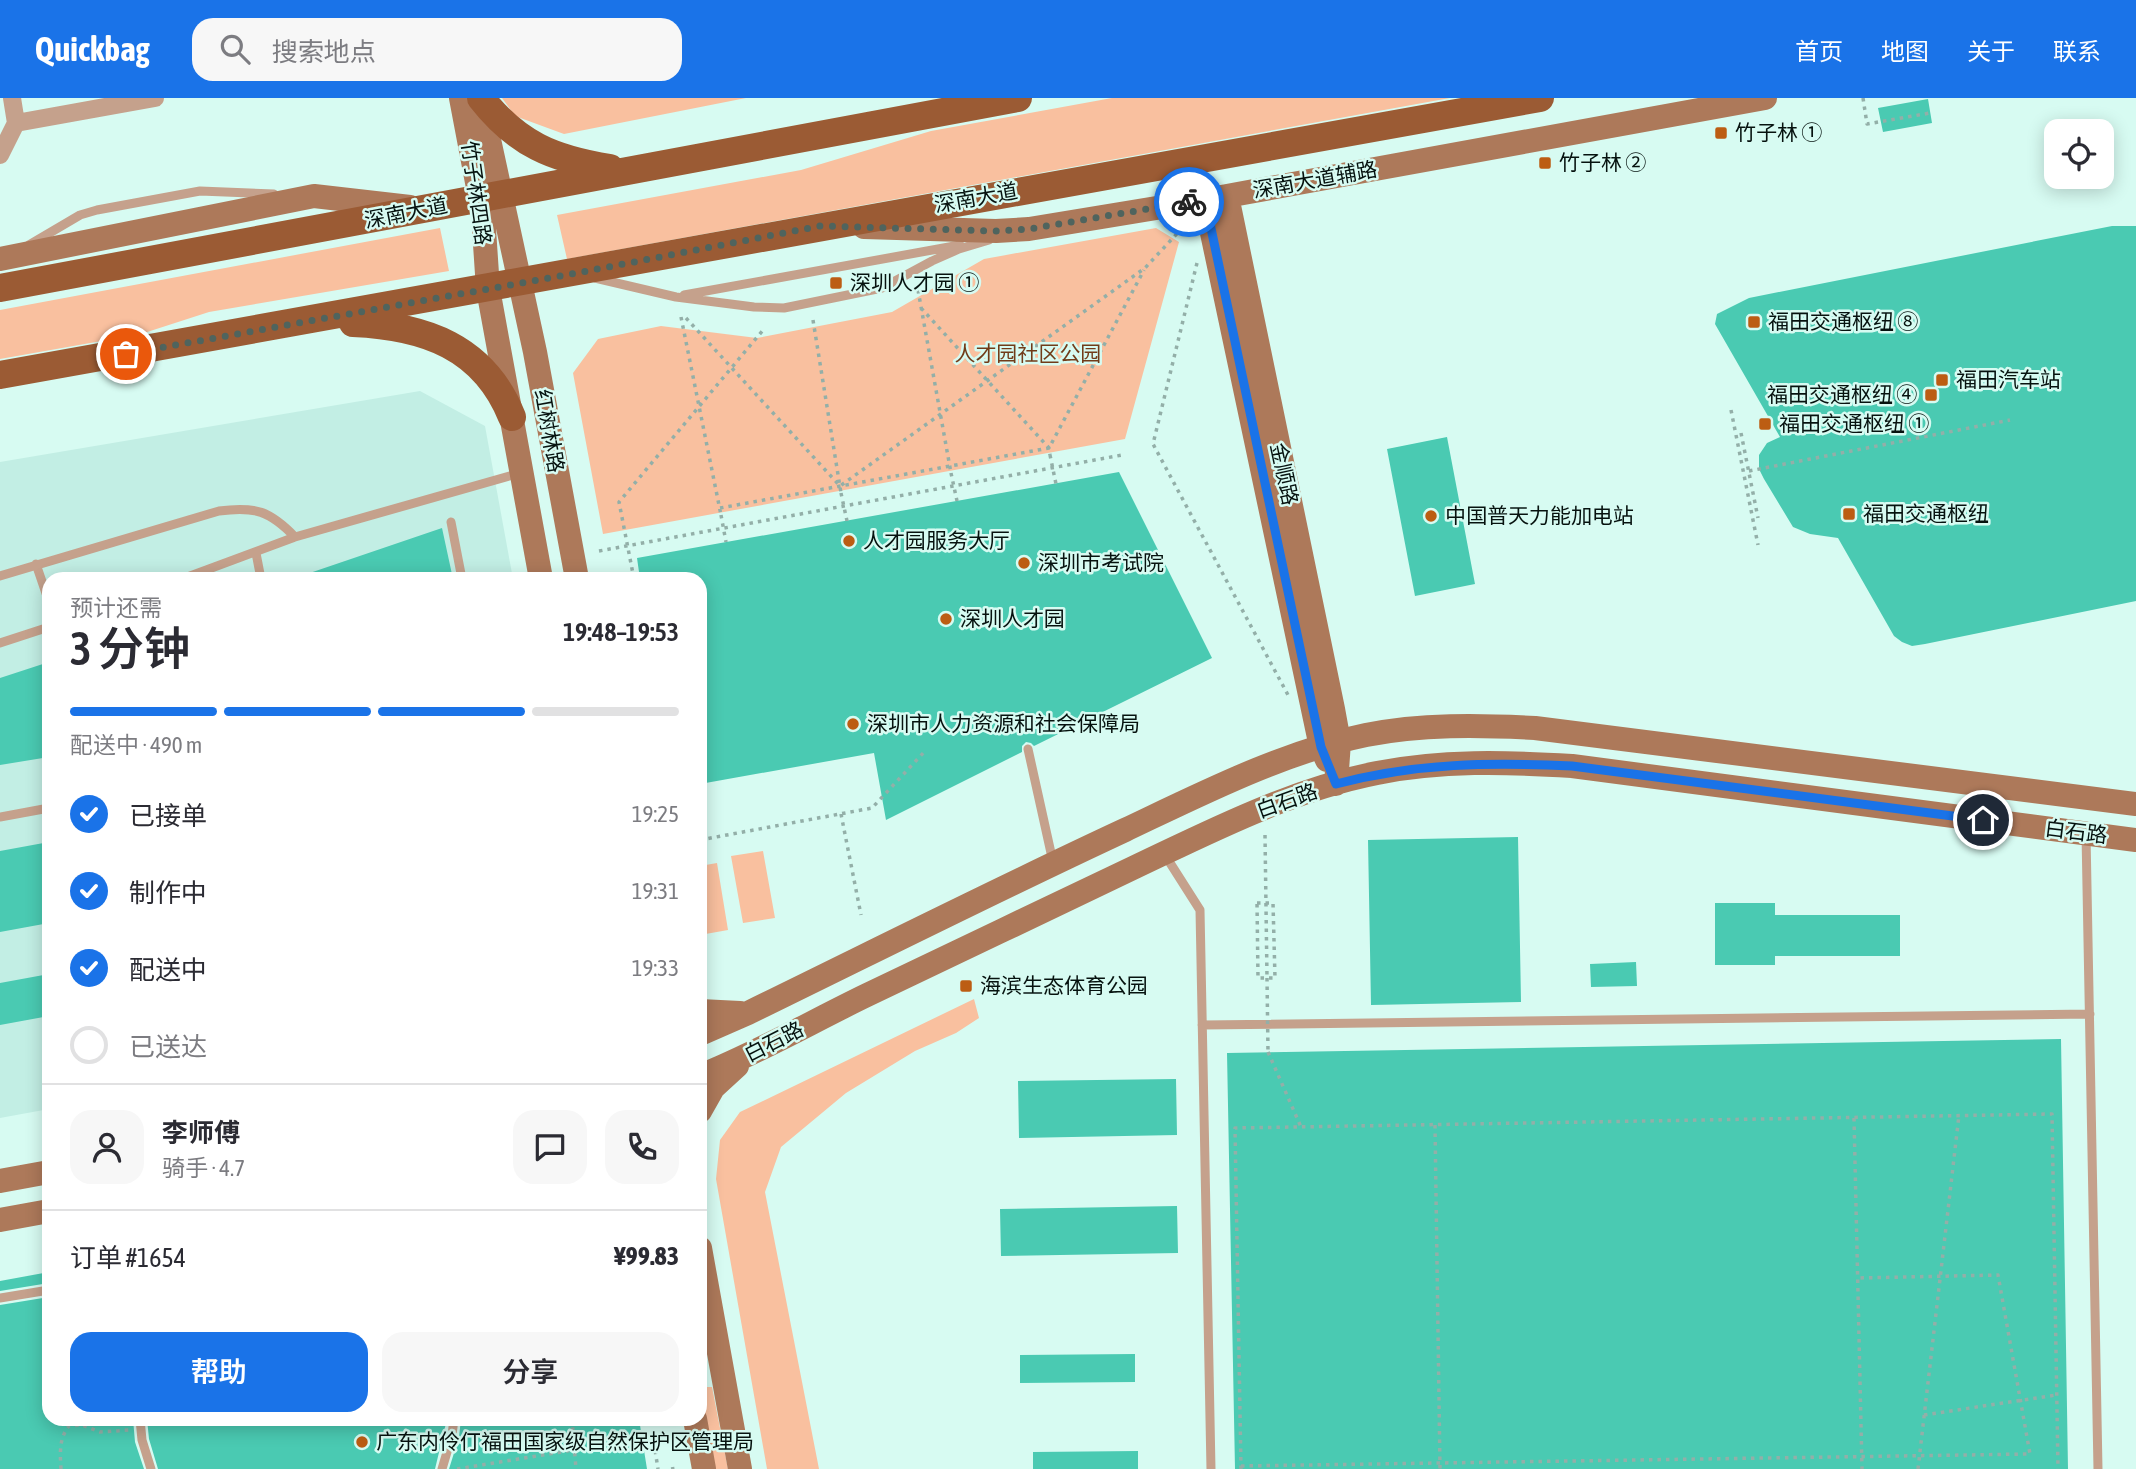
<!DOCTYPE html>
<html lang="zh">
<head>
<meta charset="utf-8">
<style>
	:root { --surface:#fff; --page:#f7f7f7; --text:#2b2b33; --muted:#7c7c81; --line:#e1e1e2; --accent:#1a73e8 }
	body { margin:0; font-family:"Asap Condensed","Noto Sans SC",sans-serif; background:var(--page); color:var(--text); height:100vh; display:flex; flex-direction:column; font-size:26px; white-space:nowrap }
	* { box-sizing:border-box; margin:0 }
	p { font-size:23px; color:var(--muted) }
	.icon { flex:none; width:38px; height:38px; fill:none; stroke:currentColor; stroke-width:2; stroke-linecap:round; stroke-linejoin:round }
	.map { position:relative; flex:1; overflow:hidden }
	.sheet { position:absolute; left:42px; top:474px; width:665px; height:854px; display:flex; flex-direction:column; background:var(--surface); border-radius:21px; box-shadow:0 4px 18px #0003 }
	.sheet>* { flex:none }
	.fabs { position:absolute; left:2044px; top:21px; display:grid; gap:14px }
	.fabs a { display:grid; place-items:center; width:70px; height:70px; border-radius:14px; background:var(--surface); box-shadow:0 4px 18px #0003; font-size:35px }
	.pin { position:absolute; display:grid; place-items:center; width:60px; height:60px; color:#fff; margin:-30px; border:4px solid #fff; border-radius:50%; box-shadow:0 2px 7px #0007 }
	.courier { position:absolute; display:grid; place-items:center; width:70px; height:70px; margin:-35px; border:5px solid #1a73e8; border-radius:50%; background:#fff; color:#222; box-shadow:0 2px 9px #0007 }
	.summary em { font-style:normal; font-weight:600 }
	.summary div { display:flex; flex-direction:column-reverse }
	.summary { display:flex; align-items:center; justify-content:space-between; height:119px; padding:0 28px }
	h1 { font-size:46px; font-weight:600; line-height:52px }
	.bar { display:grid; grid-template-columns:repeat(4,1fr); gap:10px 7px; align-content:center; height:84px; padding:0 28px }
	.bar i { height:9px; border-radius:5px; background:var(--line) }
	.bar .current { background:var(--accent) }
	.bar p { grid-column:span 4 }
	.line { display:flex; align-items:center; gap:18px; padding:0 28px; border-top:2px solid var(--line) }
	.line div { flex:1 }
	.round { display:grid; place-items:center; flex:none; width:74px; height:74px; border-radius:21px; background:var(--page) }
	ol { padding:0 28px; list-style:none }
	li { display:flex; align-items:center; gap:21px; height:77px }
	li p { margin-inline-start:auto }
	li .icon { padding:7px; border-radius:50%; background:var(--accent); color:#fff; stroke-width:4 }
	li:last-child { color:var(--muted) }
	li i { width:38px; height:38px; border:4px solid var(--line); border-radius:50% }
	.action { display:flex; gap:14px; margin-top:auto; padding:14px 28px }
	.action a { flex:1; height:80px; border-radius:21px; background:var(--accent); color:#fff; font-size:28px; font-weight:600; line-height:80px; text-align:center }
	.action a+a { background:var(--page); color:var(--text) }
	header { display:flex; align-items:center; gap:42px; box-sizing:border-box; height:98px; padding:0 35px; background:var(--accent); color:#fff }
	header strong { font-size:33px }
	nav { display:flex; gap:38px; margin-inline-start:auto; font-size:24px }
	.search { width:490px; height:63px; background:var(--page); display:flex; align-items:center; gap:18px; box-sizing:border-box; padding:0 24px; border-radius:21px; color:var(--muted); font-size:26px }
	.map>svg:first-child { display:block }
</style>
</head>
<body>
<header>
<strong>Quickbag</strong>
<div class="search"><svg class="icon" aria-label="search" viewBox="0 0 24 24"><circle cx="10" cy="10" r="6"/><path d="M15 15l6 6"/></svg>搜索地点</div>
<nav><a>首页</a><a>地图</a><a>关于</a><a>联系</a></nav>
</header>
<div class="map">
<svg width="2136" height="1371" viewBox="0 0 2136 1371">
	<rect width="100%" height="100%" fill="#d7fbf2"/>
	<!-- built -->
	<path fill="#c2eee4" d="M420,293L485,328L513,481H49V1011L0,1020V364Z"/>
	<!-- green -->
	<path fill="#f9c09f" d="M502,0H746L564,36L515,18Z
		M1112,0H1450L567,161L557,117L801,72L931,33Z
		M440,130L449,173L209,214L141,236L0,261V212Z
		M1156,130L1179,144L1125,341L603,436L573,275L598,241L661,228L757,240L892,214L984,161Z
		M763,753L775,820L743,825L731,758Z
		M717,765L728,832L700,837V768Z
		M974,901L979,920L956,935L915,953L846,995L781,1049L765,1094L819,1371H767L716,1081L720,1042L740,1014Z
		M700,1289H712L728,1371H712L700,1307Z"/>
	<!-- building -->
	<path fill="#4acab2" d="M1928,1L1932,25L1883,34L1878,10Z
		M2112,128H2136V503L1925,546L1912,548L1902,544L1894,538L1838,440L1810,436L1793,429L1764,381L1759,371V357L1767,345L1780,339L1715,226L1717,216L1749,200Z
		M1447,339L1475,486L1415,498L1387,351Z
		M1119,374L1212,560L1034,648L1031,645L1026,644L1022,648V654L886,722L874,655L700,686V481H640L637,460Z
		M442,430L453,481H299L298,479Z
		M49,564V659L0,667V580Z
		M1518,739L1521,904L1371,907L1368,742Z
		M49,744V825L0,834V753Z
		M1715,805H1775V817H1900V858H1775V867H1715Z
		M1636,864L1637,888L1591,889L1590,866Z
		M49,876V918L0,927V885Z
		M2061,941L2068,1371H1235L1227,955Z
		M1176,981L1177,1037L1019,1040L1018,983Z
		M1177,1108L1178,1155L1001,1158L1000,1111Z
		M49,1174V1185L0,1193V1183Z
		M49,1199V1321H133L135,1344L144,1371H0V1207Z
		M1135,1256V1284L1020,1285V1257Z
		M147,1321H447L435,1371H158L149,1341Z
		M461,1321H639L647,1371H449L459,1339Z
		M1138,1353V1371H1033V1354Z"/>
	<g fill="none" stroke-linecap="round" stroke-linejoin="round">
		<!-- path -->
		<path stroke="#93afa8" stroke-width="3.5" stroke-dasharray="3.5 5" stroke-linecap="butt" d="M1863,0L1867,26L1930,15
			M1197,165L1153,346L1288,597
			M918,192L951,375
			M921,210L1049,350L1050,357
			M681,219L721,417
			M686,220L840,388L1145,170L1186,126
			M813,222L841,395
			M1731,312L1758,447
			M1741,335L1758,420
			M1749,373L2010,322
			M720,410L1049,350L1144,172
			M599,453L1122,357
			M634,481L619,404L764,231
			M841,716L861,817
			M1265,737L1267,880
			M700,742L872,710L926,652
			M1268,954L1301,1029
			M1854,1020L1862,1371
			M1435,1027L1440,1371
			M1924,1317L2056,1297
			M572,1321L576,1371
			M1241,1368L2030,1356L1998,1177L1858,1180
			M61,1371C60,1355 59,1340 69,1328L82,1327L100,1334L129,1332
			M457,1371L653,1339L658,1371
			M671,1371L679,1370
			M1241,1371L1235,1030L2052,1016L2058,1371
			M1918,1371L1959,1017"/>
		<!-- lane -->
		<path stroke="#c5a18c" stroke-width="9" d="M29,147L80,117L97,112L200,93L274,96
			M595,180L676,199L754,209L784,210L882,190L932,163L959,151L989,142
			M684,197L960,147
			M451,424L462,481
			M256,455L261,481
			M36,466L49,504
			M0,478L219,413C255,408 270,413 295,439
			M182,481L295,439L520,375
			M0,545L49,529
			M1028,651L1053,764
			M0,719L49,710
			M2086,736L2098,1371
			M1165,757L1200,812L1211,1371
			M1202,927L2090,916
			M0,1200L49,1192
			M140,1321L142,1342L151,1371
			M442,1371L452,1337L454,1321"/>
		<!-- street -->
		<path stroke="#c5a18c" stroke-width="18" d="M16,25L155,0
			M0,57L16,25L12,0"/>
		<!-- secondary -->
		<path stroke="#ad795a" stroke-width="24" d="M461,0L483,116L488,191L541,481
			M480,0L535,254L577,481
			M1227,98L1333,611L1339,644L1336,686
			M1205,102L1321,649L1327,662
			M864,129L996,133L1029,131L1205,102L1765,0
			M0,161L314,98L410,109
			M700,913L740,915
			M700,936L748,915C873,854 998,791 1125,732C1201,696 1283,654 1366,637C1421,626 1479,627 1535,630L2136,706
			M700,978C758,955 811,924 867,897C956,854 1046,812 1135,769C1213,732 1291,692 1377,675C1441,662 1507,664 1572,668L2136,742
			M700,1013L713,990L737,968
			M0,1083L49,1074
			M0,1122L49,1113
			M700,1150L740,1371
			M695,1321L704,1371"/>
		<!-- primary -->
		<path stroke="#9b5b34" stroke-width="28" d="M481,0C517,46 553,61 610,70
			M0,190L1018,0
			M353,225C425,228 484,249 512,319
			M0,277L1540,0"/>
		<!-- path-bridge -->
		<path stroke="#93afa8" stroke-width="3.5" stroke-dasharray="3.5 5" stroke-linecap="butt" d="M1050,357L1056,386
			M951,375L957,403
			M841,395L847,423
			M721,417L726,444
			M1257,805H1273L1275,880H1258Z
			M1267,880L1268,954"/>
	</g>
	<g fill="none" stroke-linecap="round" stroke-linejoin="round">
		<!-- done -->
		<path stroke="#4f645e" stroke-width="7" stroke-dasharray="0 12.6" d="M126,256L577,175L820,128L996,133L1029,131L1189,104"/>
		<!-- route -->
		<path stroke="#1a73e8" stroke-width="9" d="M1189,104L1205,102L1321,649L1336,686C1417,665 1490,664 1572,668L1983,722"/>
	</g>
	<!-- markers -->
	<g fill="#bc5d13" stroke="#d7fbf2" stroke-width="2.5">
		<rect x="1714" y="28" width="14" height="14" rx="3.5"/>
		<rect x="1538" y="58" width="14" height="14" rx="3.5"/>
		<rect x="829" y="178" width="14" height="14" rx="3.5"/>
		<rect x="1747" y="217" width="14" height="14" rx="3.5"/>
		<rect x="1935" y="275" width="14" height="14" rx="3.5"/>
		<rect x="1924" y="290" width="14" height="14" rx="3.5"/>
		<rect x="1758" y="319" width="14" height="14" rx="3.5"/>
		<rect x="1842" y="409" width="14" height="14" rx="3.5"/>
		<circle cx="1431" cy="418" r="7"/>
		<circle cx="849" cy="443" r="7"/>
		<circle cx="1024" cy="465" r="7"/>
		<circle cx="946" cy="521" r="7"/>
		<circle cx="853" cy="626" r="7"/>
		<rect x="959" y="881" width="14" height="14" rx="3.5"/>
		<circle cx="362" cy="1344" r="7"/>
	</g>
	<g text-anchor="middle" stroke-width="5" stroke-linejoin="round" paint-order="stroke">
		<!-- poi labels -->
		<g font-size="21" fill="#06120f" stroke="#d7fbf2" text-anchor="start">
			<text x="1735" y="42">竹子林 ①</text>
			<text x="1559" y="72">竹子林 ②</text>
			<text x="850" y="192">深圳人才园 ①</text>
			<text x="1768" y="231">福田交通枢纽 ⑧</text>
			<text x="1956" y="289">福田汽车站</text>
			<text x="1917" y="304" text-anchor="end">福田交通枢纽 ④</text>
			<text x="1779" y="333">福田交通枢纽 ①</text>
			<text x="1863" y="423">福田交通枢纽</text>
			<text x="1445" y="425">中国普天力能加电站</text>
			<text x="863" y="450">人才园服务大厅</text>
			<text x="1038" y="472">深圳市考试院</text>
			<text x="960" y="528">深圳人才园</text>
			<text x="867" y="633">深圳市人力资源和社会保障局</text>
			<text x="980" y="895">海滨生态体育公园</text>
			<text x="376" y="1351">广东内伶仃福田国家级自然保护区管理局</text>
		</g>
		<!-- street labels -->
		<g font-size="21" fill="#06120f" stroke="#d7fbf2">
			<text transform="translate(1315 82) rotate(-10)" y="7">深南大道辅路</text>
			<text transform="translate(476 95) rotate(82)" y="7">竹子林四路</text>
			<text transform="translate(976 100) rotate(-10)" y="7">深南大道</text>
			<text transform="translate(406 115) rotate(-11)" y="7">深南大道</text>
			<text transform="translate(549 333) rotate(80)" y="7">红树林路</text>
			<text transform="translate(1284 376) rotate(78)" y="7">金顺路</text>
			<text transform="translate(1287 703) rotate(-20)" y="7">白石路</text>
			<text transform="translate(2076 734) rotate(7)" y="7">白石路</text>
			<text transform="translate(774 944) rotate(-27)" y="7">白石路</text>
		</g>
		<!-- park labels -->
		<g font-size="21" fill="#713c19" stroke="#d7fbf2">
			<text x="1028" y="263">人才园社区公园</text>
		</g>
	</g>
</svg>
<div class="fabs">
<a><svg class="icon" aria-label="locate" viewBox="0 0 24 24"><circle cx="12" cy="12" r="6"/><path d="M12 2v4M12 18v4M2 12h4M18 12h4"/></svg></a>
</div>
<div class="pin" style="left:126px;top:256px;background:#ea580c"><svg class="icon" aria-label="bag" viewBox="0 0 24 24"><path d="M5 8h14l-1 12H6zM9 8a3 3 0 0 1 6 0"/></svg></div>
<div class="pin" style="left:1983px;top:722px;background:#1f2937"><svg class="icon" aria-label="home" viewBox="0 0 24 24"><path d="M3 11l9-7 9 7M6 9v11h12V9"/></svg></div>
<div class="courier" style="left:1189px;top:104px"><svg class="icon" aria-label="bike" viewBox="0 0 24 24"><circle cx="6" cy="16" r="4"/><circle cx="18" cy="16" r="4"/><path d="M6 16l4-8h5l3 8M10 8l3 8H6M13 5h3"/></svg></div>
<section class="sheet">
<div class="summary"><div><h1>3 分钟</h1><p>预计还需</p></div><em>19:48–19:53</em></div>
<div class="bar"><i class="current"></i><i class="current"></i><i class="current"></i><i></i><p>配送中 · 490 m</p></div>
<ol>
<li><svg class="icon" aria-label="check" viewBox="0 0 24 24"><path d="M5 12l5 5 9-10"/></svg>已接单<p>19:25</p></li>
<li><svg class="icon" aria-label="check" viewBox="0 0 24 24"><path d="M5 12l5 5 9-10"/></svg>制作中<p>19:31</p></li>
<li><svg class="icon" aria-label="check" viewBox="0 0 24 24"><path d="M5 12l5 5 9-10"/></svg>配送中<p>19:33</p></li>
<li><i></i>已送达</li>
</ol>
<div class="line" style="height:126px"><a class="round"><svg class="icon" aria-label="person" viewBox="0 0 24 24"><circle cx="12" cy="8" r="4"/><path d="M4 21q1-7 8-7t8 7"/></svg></a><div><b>李师傅</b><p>骑手 · 4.7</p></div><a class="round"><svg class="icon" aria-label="chat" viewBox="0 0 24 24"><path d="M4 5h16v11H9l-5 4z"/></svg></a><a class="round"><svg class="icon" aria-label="phone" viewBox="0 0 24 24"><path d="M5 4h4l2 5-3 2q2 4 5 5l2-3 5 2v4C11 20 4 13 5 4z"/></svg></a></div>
<div class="line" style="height:91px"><div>订单 #1654</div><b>¥99.83</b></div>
<div class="action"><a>帮助</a><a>分享</a></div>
</section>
</div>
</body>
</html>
